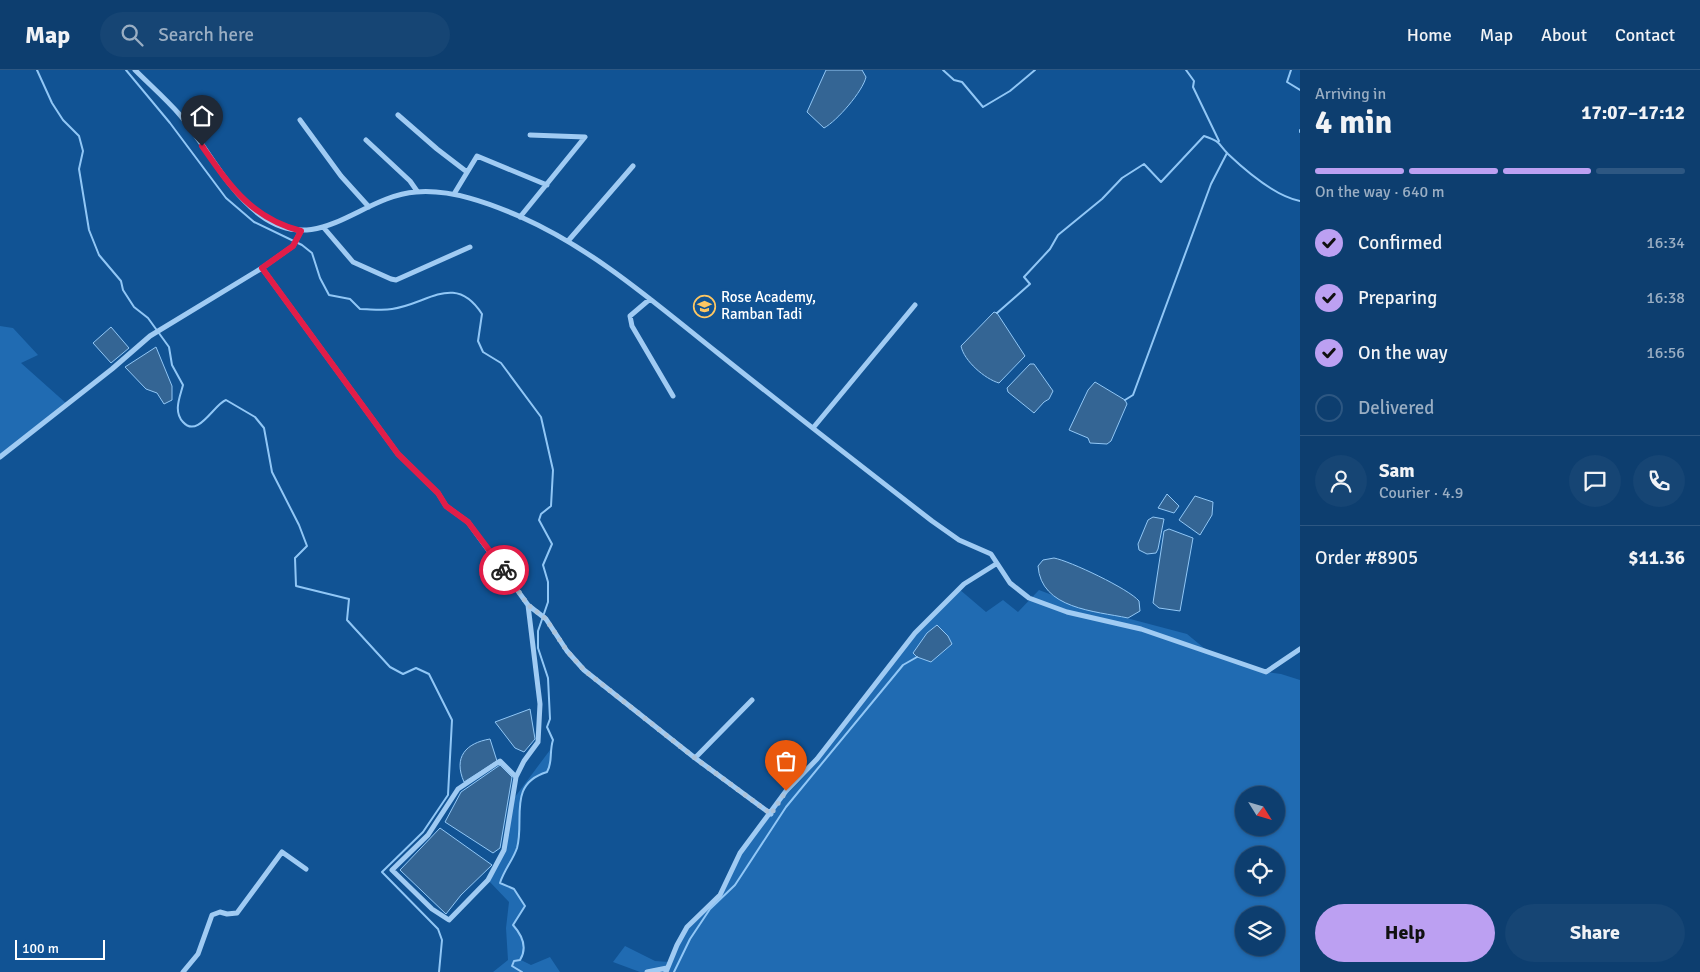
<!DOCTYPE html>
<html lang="en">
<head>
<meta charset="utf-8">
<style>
	:root { --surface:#0d3e6f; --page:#164574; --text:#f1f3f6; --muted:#9aaec3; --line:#2d5782; --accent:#bca0f2 }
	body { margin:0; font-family:Signika,sans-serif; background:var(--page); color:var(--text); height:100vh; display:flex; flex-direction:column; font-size:19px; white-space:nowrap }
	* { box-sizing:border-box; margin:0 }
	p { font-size:16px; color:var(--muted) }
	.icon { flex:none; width:28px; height:28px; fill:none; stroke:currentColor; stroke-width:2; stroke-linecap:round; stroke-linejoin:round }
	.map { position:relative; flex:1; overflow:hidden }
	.details { display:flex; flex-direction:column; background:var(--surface); width:400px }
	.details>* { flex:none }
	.needle { width:32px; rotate:127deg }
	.fabs { position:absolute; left:1235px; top:716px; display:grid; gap:10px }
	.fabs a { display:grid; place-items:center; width:50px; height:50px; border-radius:50%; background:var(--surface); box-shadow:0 1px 4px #0004,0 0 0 1px var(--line); font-size:25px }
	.scale { position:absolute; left:15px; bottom:12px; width:90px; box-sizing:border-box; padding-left:5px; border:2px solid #fff; border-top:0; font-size:14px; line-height:18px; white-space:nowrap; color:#fff; -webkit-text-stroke:4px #115394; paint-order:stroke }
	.pin { position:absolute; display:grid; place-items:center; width:42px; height:42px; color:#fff; margin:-51px -21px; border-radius:50% 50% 50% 0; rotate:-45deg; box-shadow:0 0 5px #0007 }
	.pin .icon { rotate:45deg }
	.courier { position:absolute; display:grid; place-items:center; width:50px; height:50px; margin:-25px; border:4px solid #e11d48; border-radius:50%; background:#fff; color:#222; box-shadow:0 1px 6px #0007 }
	.head em { font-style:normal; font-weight:800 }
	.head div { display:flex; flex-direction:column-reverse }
	.head { display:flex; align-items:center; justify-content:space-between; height:85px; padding:0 15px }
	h1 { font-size:32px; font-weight:800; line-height:38px }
	.bar { display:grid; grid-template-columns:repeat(4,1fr); gap:8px 5px; align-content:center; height:60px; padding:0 15px }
	.bar i { height:6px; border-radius:4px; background:var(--line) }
	.bar .on { background:var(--accent) }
	.bar p { grid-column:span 4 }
	.line { display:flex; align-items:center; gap:12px; padding:0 15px; border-top:1px solid var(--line) }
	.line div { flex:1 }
	.round { display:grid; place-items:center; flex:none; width:52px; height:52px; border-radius:26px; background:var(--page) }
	ol { padding:0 15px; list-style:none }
	li { display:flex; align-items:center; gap:15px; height:55px }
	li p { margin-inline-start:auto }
	li .icon { padding:5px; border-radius:50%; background:var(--accent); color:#111; stroke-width:4 }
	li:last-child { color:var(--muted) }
	li i { width:28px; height:28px; border:2px solid var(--line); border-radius:50% }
	.button { display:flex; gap:10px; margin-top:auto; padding:10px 15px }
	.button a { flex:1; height:58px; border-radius:30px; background:var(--accent); color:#111; font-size:20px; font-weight:800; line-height:58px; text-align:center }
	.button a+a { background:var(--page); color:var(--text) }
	header { display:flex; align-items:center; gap:30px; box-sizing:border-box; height:70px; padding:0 25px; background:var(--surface); border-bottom:1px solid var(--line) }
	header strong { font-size:24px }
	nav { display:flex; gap:28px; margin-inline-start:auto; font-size:18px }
	.search { width:350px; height:45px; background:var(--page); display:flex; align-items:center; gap:12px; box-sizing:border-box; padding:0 18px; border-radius:28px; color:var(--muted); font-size:19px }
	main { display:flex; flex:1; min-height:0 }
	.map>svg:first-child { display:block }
</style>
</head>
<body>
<header>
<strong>Map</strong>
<div class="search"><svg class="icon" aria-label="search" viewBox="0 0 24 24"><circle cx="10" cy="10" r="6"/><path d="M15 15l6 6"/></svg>Search here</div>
<nav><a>Home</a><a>Map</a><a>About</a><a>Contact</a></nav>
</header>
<main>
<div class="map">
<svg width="1300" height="902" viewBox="0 0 1300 902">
	<rect width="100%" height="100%" fill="#115394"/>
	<!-- green -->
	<path fill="#206bb2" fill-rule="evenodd" d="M0,256L13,258L38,285L21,293L67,334L0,387Z
		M959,519L986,542L1003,530L1018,542L1039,520L1081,536L1187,564L1210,583L1266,602L1281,604L1300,610V902H640L613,892L625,876L655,891L669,892L687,857L720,825L740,783L786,721L817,689L895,588ZM1244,725H1276V758H1244ZM1244,785H1276V818H1244ZM1244,845H1276V878H1244Z
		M550,680L551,694L547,702C507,714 525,750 517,778C513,790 504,800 500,813L514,819L525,836L513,855C522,865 527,877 521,890L531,895L550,887L560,902H493L508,890L506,858L509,832L488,810L504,780L512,731Z"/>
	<!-- water -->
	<path fill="#346594" stroke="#91c7f6" d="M826,0H862L866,7C863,21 837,51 824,58L807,42Z
		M994,242L997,243L1025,286L999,313C985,309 964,291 961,276Z
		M111,257L129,278L111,293L93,273Z
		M156,277L172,316V330L164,334L157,323L146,319L125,297Z
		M1030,294H1034L1053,321L1049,329L1044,332L1034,343L1008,322L1007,318Z
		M1095,312L1125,330L1127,334L1111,371L1107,374L1090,373L1088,368L1069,360L1088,320Z
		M1167,424L1179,436L1174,443L1158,438Z
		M1195,426L1213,432L1212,445L1200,465L1179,450Z
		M1153,447L1164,449L1158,479L1156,483L1147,484L1139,480L1138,474L1148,450Z
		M1169,459L1193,468L1180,541L1159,538L1153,533L1164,461Z
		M1054,488C1070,491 1129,519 1139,531L1140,541L1128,548C1095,541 1041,539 1038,496L1043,490Z
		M937,555L948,566L952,574L931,592L917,587L913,583L927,563Z
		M530,639L535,669L524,682L515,678L495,652Z
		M490,669L497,691L464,712C453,687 466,673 490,669Z
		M500,695L512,707L500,778L493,783L445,752L461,722Z
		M440,758L492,795L461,825L446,844L400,800Z"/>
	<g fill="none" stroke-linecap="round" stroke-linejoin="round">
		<!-- stream -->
		<path stroke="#91c7f6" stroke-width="2" d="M37,0L52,33L63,50L79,66L83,81L79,99L89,160L99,185L121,211L123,220L134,237L148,248L169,277L172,295L183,315C180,327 173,341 183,352C198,369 214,334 226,330L255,347L264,358L272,402L299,455L307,476L295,488L296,516L349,529L347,550L390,597L403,604L416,598L429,604L452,650L448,725L423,762L382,802L438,859L442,870L439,902
			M126,0L170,53L226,128L254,152L302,175L312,183L320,208L329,225L350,229L360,239C370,239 382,241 392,239C428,234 455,202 482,244L478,271L483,282L501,293L541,347L553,400L551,436L541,444L539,450L552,474L543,495L548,512V532L538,561V578L548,608L550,649L547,657L553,670C549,682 553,692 547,702C507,714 525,750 517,778C513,790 504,800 500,813L514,819L525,836L513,855C522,865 528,877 520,890L514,891L512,896L522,902
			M943,0L954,10L962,12L983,37L1010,21L1035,0
			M1186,0L1194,11L1193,17L1219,71
			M1291,0L1287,12L1300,20
			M1300,60V62
			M997,243L1030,214L1024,207L1050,179L1058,165L1102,129L1122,108L1144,94L1161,112L1204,66C1221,72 1217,72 1228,84C1247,102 1275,126 1300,131
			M1125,330L1133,325L1211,114L1227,83
			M674,902L690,869L710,839L735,815L786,737L903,595L917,587"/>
		<!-- minor -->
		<path stroke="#a0cbf3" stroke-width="5" d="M135,0C150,15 166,29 180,45C208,78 225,118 260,145C318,188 360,126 416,122C451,119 489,133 521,147C595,180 656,234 719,284C789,340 861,396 932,451L959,470L991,484L1010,513L1029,528L1067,542L1141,559L1266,602L1300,579
			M398,45L437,79L467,102
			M300,50L341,106L369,137
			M366,70L410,111L417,121
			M454,124L477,86L547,115
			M520,147L585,67L530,65
			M324,158L353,192L391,209L396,210L470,177
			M568,171L633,96
			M262,198L398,384L438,423L446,436L468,452L528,535L546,549L567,581L584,600L695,688L771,744
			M650,229L630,246L632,256L673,326
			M813,358L915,235
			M0,387L112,299L150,266L262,198L293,176L301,161
			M695,688L752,630
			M516,707L500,691L458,719L428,765L392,800L432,839L449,850L488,810L504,780L516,707L524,691L538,672L540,634L528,535
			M183,902L198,884L212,845L220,842L227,844L237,843L282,782L306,799
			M647,902L667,898
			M666,902L677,875L687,857L720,825L740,783L786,721L817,689L915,563L964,514L996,494"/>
	</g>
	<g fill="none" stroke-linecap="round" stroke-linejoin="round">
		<!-- done -->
		<path stroke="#acc3da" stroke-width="5" stroke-dasharray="0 9" d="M504,500L528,535L546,549L567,581L584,600L695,688L771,744L786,721"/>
		<!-- route -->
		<path stroke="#e11d48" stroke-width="6" d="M202,76C230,116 251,148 301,161L293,176L262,198L398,384L438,423L446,436L468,452L504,500"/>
	</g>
	<!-- icons -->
	<defs>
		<symbol id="school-ring" viewBox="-11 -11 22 22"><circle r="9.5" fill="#115394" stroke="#ffc762" stroke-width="1.5"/><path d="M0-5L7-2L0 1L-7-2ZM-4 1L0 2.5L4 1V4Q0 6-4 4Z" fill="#ffc762"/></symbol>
	</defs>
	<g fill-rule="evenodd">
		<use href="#school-ring" x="692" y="224" width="25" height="25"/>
	</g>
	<g text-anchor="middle" stroke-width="5" stroke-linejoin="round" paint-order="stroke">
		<!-- poi labels -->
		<g font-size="15" fill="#fff" stroke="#115394" text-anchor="start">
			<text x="721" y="232">Rose Academy,<tspan x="721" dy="17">Ramban Tadi</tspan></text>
		</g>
	</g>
</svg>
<div class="fabs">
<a><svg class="needle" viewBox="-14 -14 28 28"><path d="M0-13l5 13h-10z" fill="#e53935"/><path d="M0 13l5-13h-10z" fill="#9aaec3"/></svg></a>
<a><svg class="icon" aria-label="locate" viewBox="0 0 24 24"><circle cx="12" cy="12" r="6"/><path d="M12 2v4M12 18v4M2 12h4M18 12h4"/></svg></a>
<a><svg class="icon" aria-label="layers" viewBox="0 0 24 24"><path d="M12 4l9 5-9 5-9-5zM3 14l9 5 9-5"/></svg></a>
</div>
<div class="scale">100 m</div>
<div class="pin" style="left:786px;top:721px;background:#ea580c"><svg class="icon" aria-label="bag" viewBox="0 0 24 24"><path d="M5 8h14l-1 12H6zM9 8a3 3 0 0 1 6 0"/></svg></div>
<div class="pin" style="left:202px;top:76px;background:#1f2937"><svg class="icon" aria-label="home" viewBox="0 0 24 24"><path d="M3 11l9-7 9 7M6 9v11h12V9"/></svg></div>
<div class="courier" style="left:504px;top:500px"><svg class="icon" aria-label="bike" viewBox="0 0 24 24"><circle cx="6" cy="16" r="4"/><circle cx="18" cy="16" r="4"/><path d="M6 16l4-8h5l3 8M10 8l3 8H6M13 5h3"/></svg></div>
</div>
<section class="details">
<div class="head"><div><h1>4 min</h1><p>Arriving in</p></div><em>17:07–17:12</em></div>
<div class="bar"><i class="on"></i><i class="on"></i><i class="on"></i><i></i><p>On the way · 640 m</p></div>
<ol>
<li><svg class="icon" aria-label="check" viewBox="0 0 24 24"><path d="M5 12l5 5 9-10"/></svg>Confirmed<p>16:34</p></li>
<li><svg class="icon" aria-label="check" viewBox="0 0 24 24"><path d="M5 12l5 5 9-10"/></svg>Preparing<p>16:38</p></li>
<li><svg class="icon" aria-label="check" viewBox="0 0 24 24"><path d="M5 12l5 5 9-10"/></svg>On the way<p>16:56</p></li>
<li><i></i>Delivered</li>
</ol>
<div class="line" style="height:90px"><a class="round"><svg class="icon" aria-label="person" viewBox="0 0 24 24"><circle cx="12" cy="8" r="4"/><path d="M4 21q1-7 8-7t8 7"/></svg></a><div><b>Sam</b><p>Courier · 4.9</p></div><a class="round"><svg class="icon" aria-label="chat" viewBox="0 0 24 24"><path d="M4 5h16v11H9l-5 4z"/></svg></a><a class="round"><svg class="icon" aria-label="phone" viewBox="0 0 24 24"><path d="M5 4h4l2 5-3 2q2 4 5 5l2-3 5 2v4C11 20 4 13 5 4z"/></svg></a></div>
<div class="line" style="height:65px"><div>Order #8905</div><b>$11.36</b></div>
<div class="button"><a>Help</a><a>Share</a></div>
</section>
</main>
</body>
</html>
